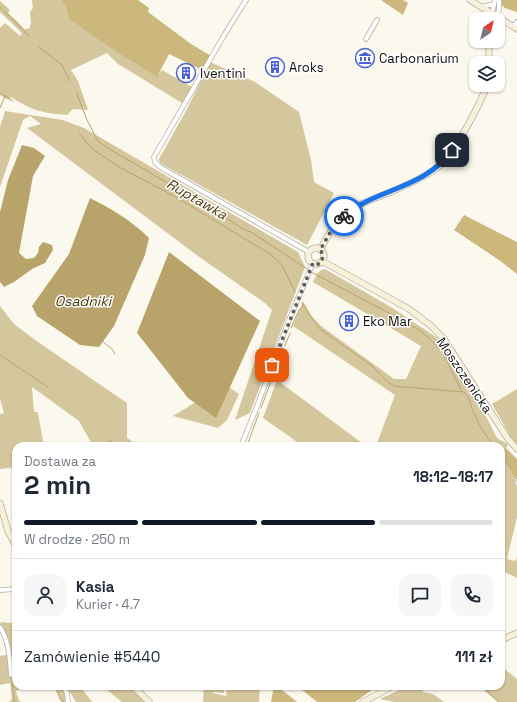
<!DOCTYPE html>
<html lang="pl">
<head>
<meta charset="utf-8">
<style>
	:root { --surface:#fff; --page:#f6f6f7; --text:#1f2937; --muted:#747a83; --line:#e0e1e3; --accent:#111827 }
	body { margin:0; font-family:"Space Grotesk",sans-serif; background:var(--page); color:var(--text); height:100vh; display:flex; flex-direction:column; font-size:15px; white-space:nowrap }
	* { box-sizing:border-box; margin:0 }
	p { font-size:13px; color:var(--muted) }
	.icon { flex:none; width:22px; height:22px; fill:none; stroke:currentColor; stroke-width:2; stroke-linecap:round; stroke-linejoin:round }
	.map { position:relative; flex:1; overflow:hidden }
	.drawer { position:absolute; left:12px; top:442px; width:493px; height:248px; display:flex; flex-direction:column; background:var(--surface); border-radius:12px; box-shadow:0 1px 3px #0004 }
	.drawer>* { flex:none }
	.needle { width:26px; rotate:35deg }
	.fabs { position:absolute; left:469px; top:12px; display:grid; gap:8px }
	.fabs a { display:grid; place-items:center; width:36px; height:36px; border-radius:8px; background:var(--surface); box-shadow:0 1px 3px #0004; font-size:20px }
	.pin { position:absolute; display:grid; place-items:center; width:34px; height:34px; color:#fff; margin:-17px; border-radius:8px; box-shadow:0 2px 6px #0006 }
	.courier { position:absolute; display:grid; place-items:center; width:40px; height:40px; margin:-20px; border:3px solid #1a73e8; border-radius:50%; background:#fff; color:#222; box-shadow:0 1px 5px #0007 }
	.headline em { font-style:normal; font-weight:600 }
	.headline div { display:flex; flex-direction:column-reverse }
	.headline { display:flex; align-items:center; justify-content:space-between; height:68px; padding:0 12px }
	h1 { font-size:26px; font-weight:600; line-height:30px }
	.bar { display:grid; grid-template-columns:repeat(4,1fr); gap:6px 4px; align-content:center; height:48px; padding:0 12px }
	.bar i { height:5px; border-radius:3px; background:var(--line) }
	.bar .active { background:var(--accent) }
	.bar p { grid-column:span 4 }
	.line { display:flex; align-items:center; gap:10px; padding:0 12px; border-top:1px solid var(--line) }
	.line div { flex:1 }
	.round { display:grid; place-items:center; flex:none; width:42px; height:42px; border-radius:12px; background:var(--page) }
	.map>svg:first-child { display:block }
</style>
</head>
<body>
<div class="map">
<svg width="517" height="702" viewBox="0 0 517 702">
	<rect width="100%" height="100%" fill="#fbf8ee"/>
	<!-- green -->
	<path fill="#d5c79d" d="M32,0H61L69,9L157,76L162,70L192,87L182,103L118,64L107,53L71,70L78,81L88,110L73,109L67,115C42,113 33,111 11,97L9,100L0,95V28L5,23L20,36L22,33L0,12V1L10,10L8,13L18,22L24,29H29L31,23L30,12L33,8Z
		M210,62L255,82L299,112L311,160L314,182L334,193L307,245L160,163L159,159L187,109Z
		M5,111L63,120L84,128L298,252L305,267L250,413L235,420L272,310L265,303L198,256L27,128L41,124L30,116L23,120L0,187V127Z
		M325,269L391,307L436,337L445,345L470,385L497,438L508,444L505,451L517,481L515,482L517,486V517L507,559L516,561L517,556V578L501,570L504,552L501,551V446H376L395,395L293,326L303,301L311,315L321,326L394,379H406L421,346L313,282L317,274L321,270Z
		M0,306L14,324L38,342L127,403V438L139,446H93L79,421L32,387L34,412H37L38,414L44,446H16V467L0,469V414L4,413L0,399Z
		M277,380L366,446H303L263,418Z
		M229,387L239,394L227,420L218,428L173,416L196,402Z
		M517,389V444L512,439L492,404Z
		M15,620L16,686H28L16,691L19,701L22,702H9L12,699L10,683L0,685V656L11,654L7,637L0,622L11,623Z
		M501,666L517,679V702H498L479,686H501Z
		M55,686H62L67,696L65,702H61Z
		M66,686H80L92,702H76Z
		M102,686H128L145,702H122Z
		M204,686H224V693L213,692V693L226,696L227,686H260L259,702H203Z
		M407,686H423V692L433,694L444,702H394L380,699Z"/>
	<!-- forest -->
	<path fill="#ccb77d" d="M61,0H138L149,8L148,12L191,44L211,56L202,70L169,54L157,77L108,46L69,19L66,6Z
		M381,0H403L408,3L403,15Z
		M502,0H517V12L505,8L502,5Z
		M464,215L517,242V274L499,260L454,230Z
		M506,448L517,459V478L502,455Z
		M274,686H277L297,702H271Z
		M297,686H372V690L355,702H317Z"/>
	<!-- water -->
	<path fill="#b8a46b" d="M22,145L34,148L45,156L33,176L19,253L26,259L34,258L38,253L39,247L43,242L52,245L53,250L45,263L32,269L14,282L4,287L0,282V212L8,180Z
		M90,198C112,209 132,221 149,238L145,255L114,326L99,347L80,345L37,316L32,306L69,254Z
		M169,252L260,321L216,418L188,398L137,333Z"/>
	<g fill="none" stroke-linecap="round" stroke-linejoin="round">
		<!-- stream -->
		<path stroke="#b8a46b" stroke-width="1" d="M0,7L29,36
			M39,47L62,65L70,81
			M0,93L13,101
			M77,94L87,120L98,141L106,147L214,210L245,230L251,232L309,270
			M0,108L5,96
			M79,133L91,148L119,167L174,196L270,254L282,265L295,292
			M311,272L406,322L423,333L442,351L461,390
			M302,303L312,319L320,329L371,365L388,382L394,386L464,392C469,397 470,402 472,409C478,422 484,436 495,446
			M291,328L299,310L303,306
			M103,342L112,349L115,354
			M285,346L290,333
			M0,355L48,387
			M275,371L282,352
			M261,408L273,376
			M111,440L109,442L112,444V446
			M247,446L259,413
			M501,454L517,479
			M12,666V653L16,648
			M12,677L14,702
			M55,686L60,699L64,702
			M481,686L499,702"/>
		<defs>
			<path id="street" d="M246,0L223,37L154,157L155,162L160,167L309,252
				M481,7L494,4
				M492,14L495,0
				M497,17L499,9V0
				M513,27L517,22
				M366,39L377,20
				M241,446L256,409L289,320L313,263
				M0,590L16,589
				M0,627C9,641 10,659 11,675
				M63,686L67,693L68,702"/>
			<path id="secondary" d="M470,0L517,29
				M489,41V63
				M308 256a8 8 0 1 1 16 0a8 8 0 1 1-16 0Z
				M320,250C326,239 332,227 340,219C353,205 373,199 391,192C407,185 423,178 437,168C453,156 480,105 487,85
				M322,261L409,309L430,325L444,339L508,439L517,449
				M0,503L8,531L16,546
				M501,640L517,633
				M133,686L149,702
				M363,702L393,686"/>
		</defs>
		<!-- street casing -->
		<use href="#street" stroke="#b2afa6" stroke-width="5.5"/>
		<!-- secondary casing -->
		<use href="#secondary" stroke="#b2afa6" stroke-width="7"/>
		<!-- street -->
		<use href="#street" stroke="#fff" stroke-width="4"/>
		<!-- secondary -->
		<use href="#secondary" stroke="#f8f1da" stroke-width="5.5"/>
	</g>
	<g fill="none" stroke-linecap="round" stroke-linejoin="round">
		<!-- done -->
		<path stroke="#615f5a" stroke-width="4" stroke-dasharray="0 7.2" d="M272,365L313,263L318,264L322,261L323,254L320,250L331,231L344,216"/>
		<!-- route -->
		<path stroke="#1a73e8" stroke-width="5" d="M344,216C377,188 425,189 452,150"/>
	</g>
	<!-- icons -->
	<defs>
		<symbol id="museum-ring" viewBox="-11 -11 22 22"><circle r="9.5" fill="#fff" stroke="#4c63d8" stroke-width="1.5"/><path d="M0-6L6-3V-2H-6V-3ZM-5-1h2V3h-2ZM-1-1h2V3h-2ZM3-1h2V3H3ZM-6 4H6V6H-6Z" fill="#4c63d8"/></symbol>
		<symbol id="building-ring" viewBox="-11 -11 22 22"><circle r="9.5" fill="#fff" stroke="#4c63d8" stroke-width="1.5"/><path d="M-4-6H4V6H1V3H-1V6H-4ZM-2.5-4.3h1.7v1.8h-1.7ZM.8-4.3h1.7v1.8H.8ZM-2.5-1h1.7V.8h-1.7ZM.8-1h1.7V.8H.8Z" fill="#4c63d8"/></symbol>
	</defs>
	<g fill-rule="evenodd">
		<use href="#museum-ring" x="354" y="47" width="22" height="22"/>
		<use href="#building-ring" x="264" y="56" width="22" height="22"/>
		<use href="#building-ring" x="175" y="62" width="22" height="22"/>
		<use href="#building-ring" x="338" y="310" width="22" height="22"/>
	</g>
	<g text-anchor="middle" stroke-width="3" stroke-linejoin="round" paint-order="stroke">
		<!-- poi labels -->
		<g font-size="13" fill="#0e0d0a" stroke="#fff" text-anchor="start">
			<text x="379" y="63">Carbonarium</text>
			<text x="289" y="72">Aroks</text>
			<text x="200" y="78">Iventini</text>
			<text x="363" y="326">Eko Mar</text>
		</g>
		<!-- street labels -->
		<g font-size="13" fill="#0e0d0a" stroke="#fff">
			<text transform="translate(465 375) rotate(56)" y="5">Moszczenicka</text>
		</g>
		<!-- water labels -->
		<g font-size="14" font-style="italic" fill="#4a3b0c" stroke="#fff">
			<text transform="translate(197 199) rotate(30)" y="5">Ruptawka</text>
			<text x="83" y="306">Osadniki</text>
		</g>
	</g>
</svg>
<div class="fabs">
<a><svg class="needle" viewBox="-14 -14 28 28"><path d="M0-13l5 13h-10z" fill="#e53935"/><path d="M0 13l5-13h-10z" fill="#747a83"/></svg></a>
<a><svg class="icon" aria-label="layers" viewBox="0 0 24 24"><path d="M12 4l9 5-9 5-9-5zM3 14l9 5 9-5"/></svg></a>
</div>
<div class="pin" style="left:272px;top:365px;background:#ea580c"><svg class="icon" aria-label="bag" viewBox="0 0 24 24"><path d="M5 8h14l-1 12H6zM9 8a3 3 0 0 1 6 0"/></svg></div>
<div class="pin" style="left:452px;top:150px;background:#1f2937"><svg class="icon" aria-label="home" viewBox="0 0 24 24"><path d="M3 11l9-7 9 7M6 9v11h12V9"/></svg></div>
<div class="courier" style="left:344px;top:216px"><svg class="icon" aria-label="bike" viewBox="0 0 24 24"><circle cx="6" cy="16" r="4"/><circle cx="18" cy="16" r="4"/><path d="M6 16l4-8h5l3 8M10 8l3 8H6M13 5h3"/></svg></div>
<section class="drawer">
<div class="headline"><div><h1>2 min</h1><p>Dostawa za</p></div><em>18:12–18:17</em></div>
<div class="bar"><i class="active"></i><i class="active"></i><i class="active"></i><i></i><p>W drodze · 250 m</p></div>
<div class="line" style="height:72px"><a class="round"><svg class="icon" aria-label="person" viewBox="0 0 24 24"><circle cx="12" cy="8" r="4"/><path d="M4 21q1-7 8-7t8 7"/></svg></a><div><b>Kasia</b><p>Kurier · 4.7</p></div><a class="round"><svg class="icon" aria-label="chat" viewBox="0 0 24 24"><path d="M4 5h16v11H9l-5 4z"/></svg></a><a class="round"><svg class="icon" aria-label="phone" viewBox="0 0 24 24"><path d="M5 4h4l2 5-3 2q2 4 5 5l2-3 5 2v4C11 20 4 13 5 4z"/></svg></a></div>
<div class="line" style="height:52px"><div>Zamówienie #5440</div><b>111 zł</b></div>
</section>
</div>
</body>
</html>
